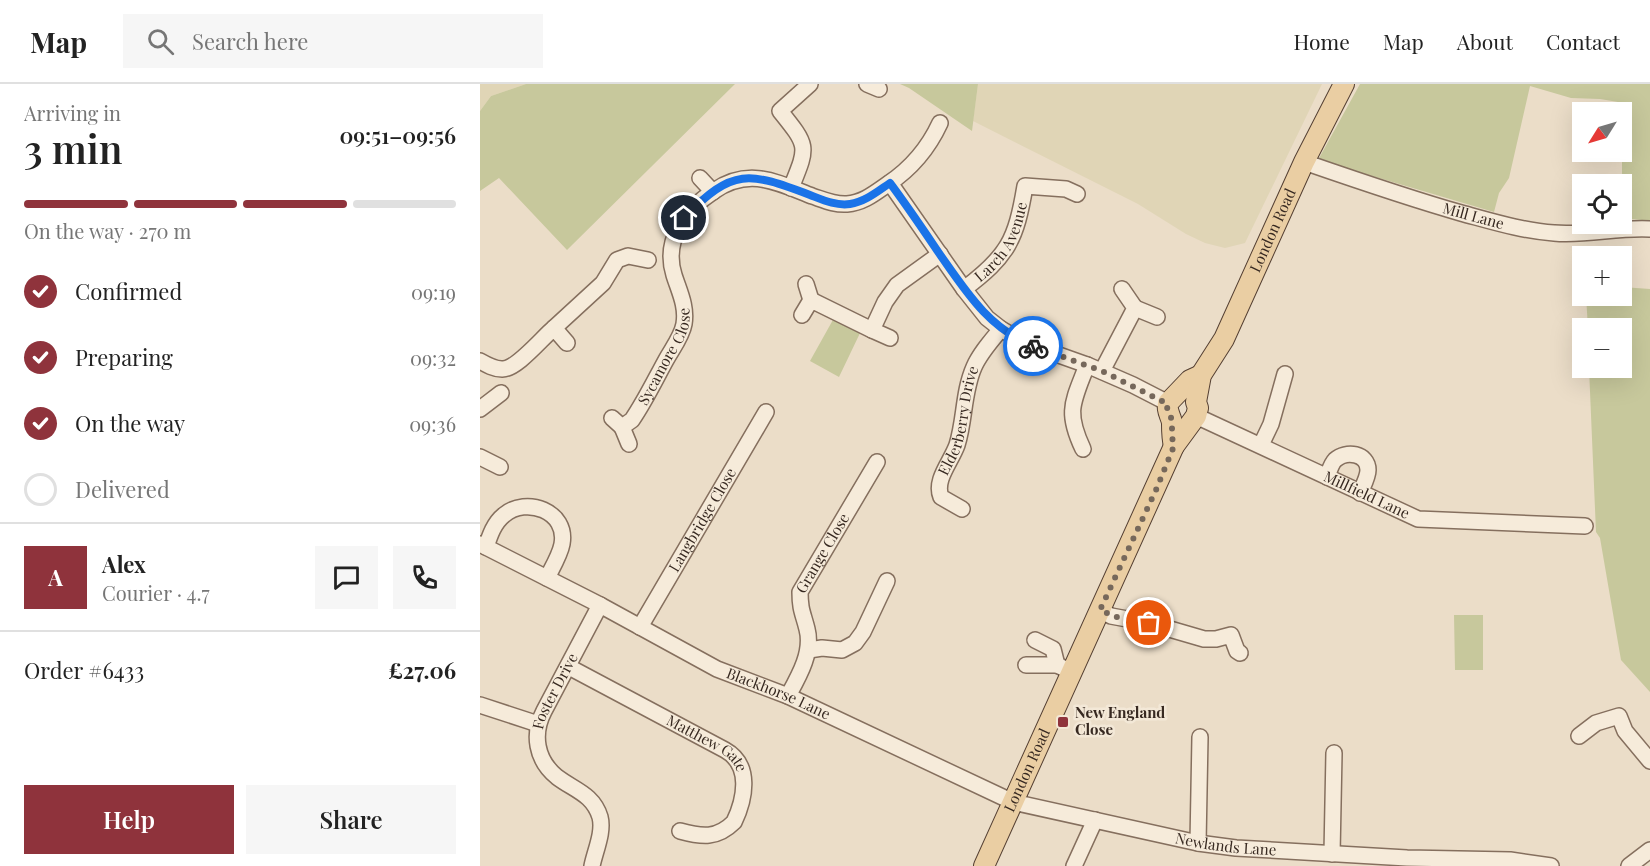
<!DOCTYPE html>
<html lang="en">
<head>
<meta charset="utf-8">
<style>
	:root { --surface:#fff; --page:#f6f6f6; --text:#222; --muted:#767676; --line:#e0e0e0; --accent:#8f333c }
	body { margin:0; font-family:"Playfair Display",serif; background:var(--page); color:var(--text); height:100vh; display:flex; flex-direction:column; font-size:22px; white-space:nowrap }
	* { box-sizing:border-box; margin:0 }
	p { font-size:20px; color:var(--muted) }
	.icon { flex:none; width:33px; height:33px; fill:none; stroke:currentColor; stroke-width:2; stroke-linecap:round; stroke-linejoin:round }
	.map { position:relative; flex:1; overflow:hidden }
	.sheet { display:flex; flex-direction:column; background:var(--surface); width:480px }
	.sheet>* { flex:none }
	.needle { width:39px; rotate:233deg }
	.buttons { position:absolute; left:1092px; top:18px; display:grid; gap:12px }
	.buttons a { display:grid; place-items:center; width:60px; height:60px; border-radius:0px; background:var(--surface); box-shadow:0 6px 24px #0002; font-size:30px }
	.pin { position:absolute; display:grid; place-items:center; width:51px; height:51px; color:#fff; margin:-26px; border:3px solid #fff; border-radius:50%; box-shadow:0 2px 6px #0007 }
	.courier { position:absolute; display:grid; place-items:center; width:60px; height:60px; margin:-30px; border:4px solid #1a73e8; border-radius:50%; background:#fff; color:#222; box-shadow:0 2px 8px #0007 }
	.head em { font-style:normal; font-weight:600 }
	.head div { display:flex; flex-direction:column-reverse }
	.head { display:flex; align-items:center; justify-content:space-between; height:102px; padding:0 24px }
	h1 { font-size:39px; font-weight:600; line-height:45px }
	.bar { display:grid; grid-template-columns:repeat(4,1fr); gap:9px 6px; align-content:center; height:72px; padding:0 24px }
	.bar i { height:8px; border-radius:4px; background:var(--line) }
	.bar .on { background:var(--accent) }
	.bar p { grid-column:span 4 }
	.line { display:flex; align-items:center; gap:15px; padding:0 24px; border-top:2px solid var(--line) }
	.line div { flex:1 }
	.round { display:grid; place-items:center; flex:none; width:63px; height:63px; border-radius:0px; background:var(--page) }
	ol { padding:0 24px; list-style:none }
	li { display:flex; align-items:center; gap:18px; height:66px }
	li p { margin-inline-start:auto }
	li .icon { padding:6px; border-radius:50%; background:var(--accent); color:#fff; stroke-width:4 }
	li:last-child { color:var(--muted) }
	li i { width:33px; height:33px; border:3px solid var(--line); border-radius:50% }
	.cta { display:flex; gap:12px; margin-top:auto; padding:12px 24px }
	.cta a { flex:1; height:69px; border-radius:0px; background:var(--accent); color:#fff; font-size:24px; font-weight:600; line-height:69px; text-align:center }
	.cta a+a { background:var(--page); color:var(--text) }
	header { display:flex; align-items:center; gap:36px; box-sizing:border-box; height:84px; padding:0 30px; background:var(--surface); border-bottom:2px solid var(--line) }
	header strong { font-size:28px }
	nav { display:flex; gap:33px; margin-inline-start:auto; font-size:21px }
	.search { width:420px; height:54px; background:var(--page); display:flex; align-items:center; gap:15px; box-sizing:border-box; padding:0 21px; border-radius:0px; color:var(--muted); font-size:22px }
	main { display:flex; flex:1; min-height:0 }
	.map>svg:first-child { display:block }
</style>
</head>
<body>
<header>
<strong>Map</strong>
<div class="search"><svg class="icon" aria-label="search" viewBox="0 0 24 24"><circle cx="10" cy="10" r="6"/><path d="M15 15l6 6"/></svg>Search here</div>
<nav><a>Home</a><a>Map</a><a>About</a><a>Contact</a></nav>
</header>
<main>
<section class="sheet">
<div class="head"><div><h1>3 min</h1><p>Arriving in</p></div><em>09:51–09:56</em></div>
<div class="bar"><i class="on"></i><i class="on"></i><i class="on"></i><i></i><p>On the way · 270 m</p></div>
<ol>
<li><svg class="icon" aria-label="check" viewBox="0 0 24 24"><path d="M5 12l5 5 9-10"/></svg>Confirmed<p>09:19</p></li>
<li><svg class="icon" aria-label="check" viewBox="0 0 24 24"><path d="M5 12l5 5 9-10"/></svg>Preparing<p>09:32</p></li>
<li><svg class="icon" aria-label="check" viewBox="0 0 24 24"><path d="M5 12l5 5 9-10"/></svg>On the way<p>09:36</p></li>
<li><i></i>Delivered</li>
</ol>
<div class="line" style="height:108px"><b class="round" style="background:var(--accent);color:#fff">A</b><div><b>Alex</b><p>Courier · 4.7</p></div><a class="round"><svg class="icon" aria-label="chat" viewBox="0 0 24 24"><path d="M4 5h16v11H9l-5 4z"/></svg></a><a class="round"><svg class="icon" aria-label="phone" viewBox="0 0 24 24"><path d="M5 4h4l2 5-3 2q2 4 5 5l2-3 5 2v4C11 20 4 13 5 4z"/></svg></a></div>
<div class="line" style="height:78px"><div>Order #6433</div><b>£27.06</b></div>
<div class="cta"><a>Help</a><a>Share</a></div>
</section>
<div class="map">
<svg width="1170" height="782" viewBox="0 0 1170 782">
	<rect width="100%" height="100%" fill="#ebddc8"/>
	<!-- farmland -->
	<path fill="#e0d5b6" d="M0,0H46L11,12L0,27Z
		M498,0H842L765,159L745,164L725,159L706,150L658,120L493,37Z"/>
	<!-- green -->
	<path fill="#c7c89c" d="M46,0H255L87,166L19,94L0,107V27L11,12Z
		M420,0H498L492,47L429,4Z
		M880,0H1170V137L1142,134V28H1139L1138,18L1120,15L1091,14L1050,2L1029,94L1019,109L1014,128L838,76Z
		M1142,203L1170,205V608L1141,576L1120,454L1116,448L1109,284H1142V244H1108L1106,212H1142Z
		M354,234L381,247L359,293L330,277Z
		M974,531H1003V586H975Z"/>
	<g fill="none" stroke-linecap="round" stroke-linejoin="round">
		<defs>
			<g id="minor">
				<path d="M387,0L399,5"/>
				<path id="s1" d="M824,78C876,96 928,114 981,129C1011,137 1043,147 1074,149C1106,152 1138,143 1170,145"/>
				<path d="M220,94L233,108"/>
				<path d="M410,99L484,205L507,234L521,245L545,259L607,281L653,301L688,319"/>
				<path d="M311,104C328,62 329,63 300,27L330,0"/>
				<path d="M326,200L331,216"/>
				<path id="s2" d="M484,205C528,172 536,156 545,102L586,105L597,110"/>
				<path d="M655,224L677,233"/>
				<path d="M322,231L331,216L392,246L405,218L417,201L460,170"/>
				<path d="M74,244L123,199L137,176L148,172L168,176"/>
				<path d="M392,246L410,254"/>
				<path d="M0,277C7,281 14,285 22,285C36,286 62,254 74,244L87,259"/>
				<path d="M622,287L655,224L642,205"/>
				<path d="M0,325L21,309"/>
				<path id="s3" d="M716,332L938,435L1105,442"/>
				<path id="s4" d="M132,334L142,343L152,336C165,317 175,296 186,276C192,265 202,252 204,240C207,222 199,207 194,191C183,156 205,126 234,107C269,83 296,98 332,112C344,116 355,121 367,120C383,119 395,109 408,100C432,84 448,65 460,39"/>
				<path d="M142,343L149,360"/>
				<path d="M781,361L791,340L805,290"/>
				<path d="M603,365C585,327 593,318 607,281"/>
				<path d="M0,373L20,383"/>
				<path d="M847,393C849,388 851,380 855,376C866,366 888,369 888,386C888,393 883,402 880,409"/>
				<path id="s5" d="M482,425L461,413C454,396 471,378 477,361C485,336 483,308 494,283C500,269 511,257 521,245"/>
				<path id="s6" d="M0,460L120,521L237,585L308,612L533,718L718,759L756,764L927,774L1030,776L1071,782"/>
				<path d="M6,463C10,451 14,439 24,431C46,412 88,427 82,460C80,471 72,484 67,494"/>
				<path d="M620,526L631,532L669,539L724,555H736L751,551L757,567L760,569"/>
				<path id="s7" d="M160,543L286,328"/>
				<path d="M555,556L573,565L577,581"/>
				<path d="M329,566L342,564L362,566L375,559L383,548L407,497"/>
				<path d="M546,581H577L592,588"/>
				<path id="s8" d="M89,583L245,666C272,681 265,715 254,738C237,755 222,753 200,747"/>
				<path id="s9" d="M308,612C319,592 333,568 327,545C323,529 320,526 320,508L397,378"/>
				<path d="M0,621L58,640"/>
				<path d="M1099,652L1116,639L1139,632L1145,647L1170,677"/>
				<path d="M718,759L720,653"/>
				<path d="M852,770L854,669"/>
				<path id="s10" d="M112,782C115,767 124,748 120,733C113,710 94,706 77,693C56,676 52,650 64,627L120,521"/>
				<path d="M594,782L615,736"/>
				<path d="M1149,782L1170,766"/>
			</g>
			<g id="major">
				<path d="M694,362C692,354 692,349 692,340C692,333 686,328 688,319L710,296L721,291"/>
				<path id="s11" d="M504,782L694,362L716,332L718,324L716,318L721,291L744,255L824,78L864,0"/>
			</g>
		</defs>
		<!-- minor casing -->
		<use href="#minor" stroke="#856f5e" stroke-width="18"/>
		<!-- major casing -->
		<use href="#major" stroke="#543f32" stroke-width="22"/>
		<!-- minor -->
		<use href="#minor" stroke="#f6ebda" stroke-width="15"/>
		<!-- major -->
		<use href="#major" stroke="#eacea3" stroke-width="20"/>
	</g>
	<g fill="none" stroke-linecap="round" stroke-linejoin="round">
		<!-- done -->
		<path stroke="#76685b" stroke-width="6" stroke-dasharray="0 10.8" d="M553,262L622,287L688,320L687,325L692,336V353L694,362L676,406L620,526L639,534L669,539"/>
		<!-- route -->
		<path stroke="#1a73e8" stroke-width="8" d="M204,134C253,83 269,88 330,111C343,116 356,122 370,120C385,118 398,107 410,99C428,123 444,147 461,172C487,209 509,244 553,262"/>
	</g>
	<!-- markers -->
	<rect fill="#8f333c" stroke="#f3e8d7" stroke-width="2" x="577" y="632" width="12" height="12" rx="3"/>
	<g text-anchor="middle" stroke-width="5" stroke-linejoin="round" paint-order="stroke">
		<!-- street labels -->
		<g font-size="15" fill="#372921" stroke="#f3e8d7">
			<text dy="5" stroke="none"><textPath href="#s1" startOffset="178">Mill Lane</textPath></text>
			<text dy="5" stroke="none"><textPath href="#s11" startOffset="702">London Road</textPath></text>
			<text dy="5" stroke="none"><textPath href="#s2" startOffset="62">Larch Avenue</textPath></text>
			<text dy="5" stroke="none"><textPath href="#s4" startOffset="98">Sycamore Close</textPath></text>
			<text dy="5" stroke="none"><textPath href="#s5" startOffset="104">Elderberry Drive</textPath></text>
			<text dy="5" stroke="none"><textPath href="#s3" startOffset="188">Millfield Lane</textPath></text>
			<text dy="5" stroke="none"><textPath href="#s7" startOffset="124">Langbridge Close</textPath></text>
			<text dy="5" stroke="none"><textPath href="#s9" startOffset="154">Grange Close</textPath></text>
			<text dy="5" stroke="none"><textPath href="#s10" startOffset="206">Foster Drive</textPath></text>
			<text dy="5" stroke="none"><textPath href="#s6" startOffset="334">Blackhorse Lane</textPath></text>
			<text dy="5" stroke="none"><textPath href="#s8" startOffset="158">Matthew Gate</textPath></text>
			<text dy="5" stroke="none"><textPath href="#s11" startOffset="105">London Road</textPath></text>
			<text dy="5" stroke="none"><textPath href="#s6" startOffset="810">Newlands Lane</textPath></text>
		</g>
		<!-- poi labels -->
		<g font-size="15" font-weight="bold" fill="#372921" stroke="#f3e8d7" text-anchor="start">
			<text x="595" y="634">New England<tspan x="595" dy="17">Close</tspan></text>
		</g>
	</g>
</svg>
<div class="buttons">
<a><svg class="needle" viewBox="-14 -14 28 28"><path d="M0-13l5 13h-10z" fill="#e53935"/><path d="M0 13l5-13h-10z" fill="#767676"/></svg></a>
<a><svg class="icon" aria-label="locate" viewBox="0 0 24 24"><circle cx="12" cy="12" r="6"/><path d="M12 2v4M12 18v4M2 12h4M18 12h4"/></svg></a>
<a>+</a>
<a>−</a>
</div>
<div class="pin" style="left:669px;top:539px;background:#ea580c"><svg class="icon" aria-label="bag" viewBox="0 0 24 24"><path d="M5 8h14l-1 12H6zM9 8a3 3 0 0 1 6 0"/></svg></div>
<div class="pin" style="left:204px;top:134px;background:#1f2937"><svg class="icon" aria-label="home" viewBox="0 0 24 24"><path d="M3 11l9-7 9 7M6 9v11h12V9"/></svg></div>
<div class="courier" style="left:553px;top:262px"><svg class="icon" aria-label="bike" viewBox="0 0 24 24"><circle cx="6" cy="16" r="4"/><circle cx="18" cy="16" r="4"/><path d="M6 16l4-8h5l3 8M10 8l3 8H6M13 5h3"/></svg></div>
</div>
</main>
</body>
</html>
